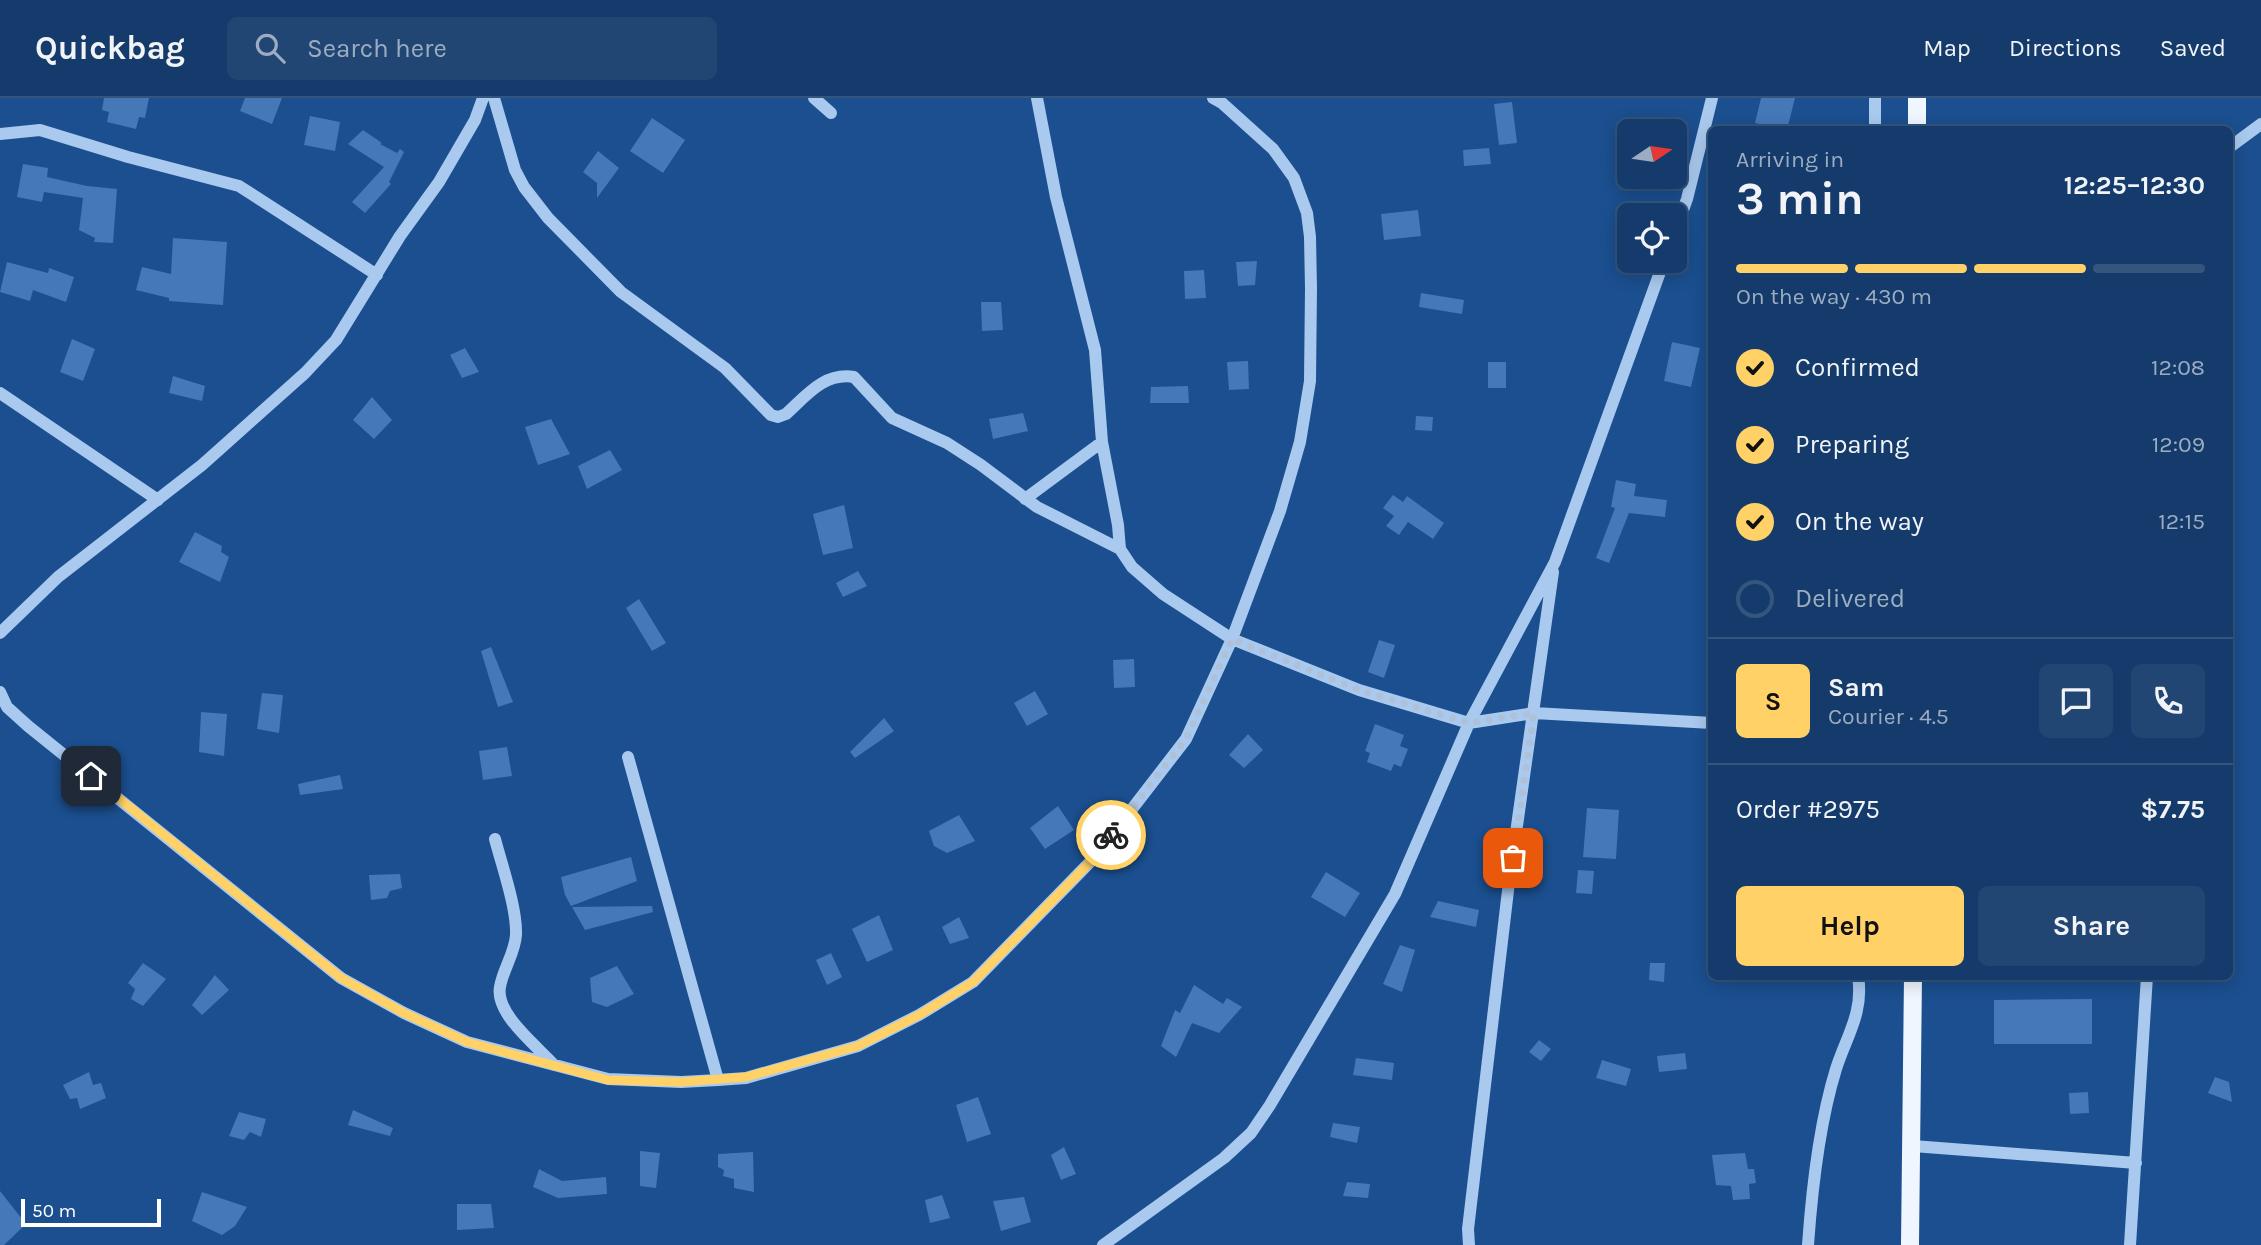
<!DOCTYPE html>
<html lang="en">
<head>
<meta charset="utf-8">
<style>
	:root { --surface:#143b6b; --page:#214673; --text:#f1f3f6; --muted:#9dadc1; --line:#33557e; --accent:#ffd166 }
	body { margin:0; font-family:Karla,sans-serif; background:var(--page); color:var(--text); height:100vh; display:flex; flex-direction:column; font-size:26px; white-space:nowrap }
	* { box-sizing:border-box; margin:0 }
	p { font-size:23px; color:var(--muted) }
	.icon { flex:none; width:38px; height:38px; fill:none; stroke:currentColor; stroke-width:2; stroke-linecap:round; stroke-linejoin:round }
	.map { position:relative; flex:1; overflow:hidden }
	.panel { position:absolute; left:1708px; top:28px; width:525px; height:854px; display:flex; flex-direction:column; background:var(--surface); border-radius:10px; box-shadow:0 4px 18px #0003,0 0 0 2px var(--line) }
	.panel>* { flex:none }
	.needle { width:46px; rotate:77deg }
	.controls { position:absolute; left:1617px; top:21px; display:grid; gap:14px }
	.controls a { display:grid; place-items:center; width:70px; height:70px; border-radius:10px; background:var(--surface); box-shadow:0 4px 18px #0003,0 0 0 2px var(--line); font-size:35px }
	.scale { position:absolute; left:21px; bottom:18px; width:140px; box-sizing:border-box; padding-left:7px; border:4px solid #fff; border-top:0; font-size:19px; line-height:24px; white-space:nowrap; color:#fff; -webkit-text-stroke:5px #1b4f8f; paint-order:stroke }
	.pin { position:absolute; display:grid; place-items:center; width:60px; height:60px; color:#fff; margin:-30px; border-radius:14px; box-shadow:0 4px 10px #0006 }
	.courier { position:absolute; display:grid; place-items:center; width:70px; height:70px; margin:-35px; border:5px solid #ffd166; border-radius:50%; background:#fff; color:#222; box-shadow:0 2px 9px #0007 }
	.headline em { font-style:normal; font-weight:700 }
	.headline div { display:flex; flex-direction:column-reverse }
	.headline { display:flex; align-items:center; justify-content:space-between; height:119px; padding:0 28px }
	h1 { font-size:46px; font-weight:700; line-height:52px }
	.bar { display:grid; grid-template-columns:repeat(4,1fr); gap:10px 7px; align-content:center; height:84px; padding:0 28px }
	.bar i { height:9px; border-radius:5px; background:var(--line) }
	.bar .selected { background:var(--accent) }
	.bar p { grid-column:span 4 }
	.line { display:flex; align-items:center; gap:18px; padding:0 28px; border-top:2px solid var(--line) }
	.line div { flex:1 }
	.round { display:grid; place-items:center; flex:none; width:74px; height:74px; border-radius:10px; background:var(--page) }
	ol { padding:0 28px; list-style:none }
	li { display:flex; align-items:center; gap:21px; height:77px }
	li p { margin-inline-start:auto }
	li .icon { padding:7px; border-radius:50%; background:var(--accent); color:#111; stroke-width:4 }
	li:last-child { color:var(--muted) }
	li i { width:38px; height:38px; border:4px solid var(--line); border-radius:50% }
	.primary-button { display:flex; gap:14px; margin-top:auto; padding:14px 28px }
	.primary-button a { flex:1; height:80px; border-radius:10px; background:var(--accent); color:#111; font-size:28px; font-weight:700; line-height:80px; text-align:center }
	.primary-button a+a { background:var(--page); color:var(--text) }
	header { display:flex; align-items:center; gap:42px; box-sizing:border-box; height:98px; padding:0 35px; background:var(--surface); border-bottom:2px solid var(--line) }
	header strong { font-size:33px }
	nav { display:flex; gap:38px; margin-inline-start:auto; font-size:24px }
	.search { width:490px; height:63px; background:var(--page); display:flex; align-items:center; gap:18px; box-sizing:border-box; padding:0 24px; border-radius:10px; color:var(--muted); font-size:26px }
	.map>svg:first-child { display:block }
</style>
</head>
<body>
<header>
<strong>Quickbag</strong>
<div class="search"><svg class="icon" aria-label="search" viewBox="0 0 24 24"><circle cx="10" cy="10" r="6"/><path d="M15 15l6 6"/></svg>Search here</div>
<nav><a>Map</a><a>Directions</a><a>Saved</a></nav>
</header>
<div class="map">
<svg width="2261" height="1147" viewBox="0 0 2261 1147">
	<rect width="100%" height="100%" fill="#1b4f8f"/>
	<!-- building -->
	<path fill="#4478b7" d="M104,0H149L145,20L139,19L136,31L107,24L109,14L102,12Z
		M245,0H282L272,26L240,13Z
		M1761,0H1795L1787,32L1755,25Z
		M1512,4L1517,45L1499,47L1494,6Z
		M310,18L340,24L335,53L304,47Z
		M652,20L685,42L663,75L630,53Z
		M363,32L382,45L380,46L397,55L400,51L404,54L389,84L391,86L365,115L352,104L384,69L348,46Z
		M1489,50L1491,66L1464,68L1463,52Z
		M598,53L619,70L597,100V85L583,74Z
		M23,66L48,70L47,79L87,88L117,91L113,145L94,144L95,140L79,132L83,100L44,94L42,104L17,99Z
		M1418,112L1421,138L1384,142L1381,116Z
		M173,140L227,144L223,207L169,203V200L136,192L142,169L171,176Z
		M1257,163L1255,187L1238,188L1236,164Z
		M7,164L48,175L49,170L74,179L66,204L33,192L30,203L0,194Z
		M1204,172L1206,200L1185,201L1184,173Z
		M1421,195L1464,202L1462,216L1419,209Z
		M981,204H1001L1003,232L982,233Z
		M72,241L95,251L83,283L60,274Z
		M1672,244L1700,250L1691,289L1664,283Z
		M465,250L479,274L462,280L450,257Z
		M1248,263L1249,291L1229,292L1227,264Z
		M1488,264H1506V290H1488Z
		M173,278L205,288L202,303L169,295Z
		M1188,288L1189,305H1150L1151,289Z
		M372,299L392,322L374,341L353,322Z
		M1023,315L1028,333L993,341L989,321Z
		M1416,318L1433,319L1432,333L1415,332Z
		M551,321L570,356L538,367L525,329Z
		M610,352L622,372L587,391L578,368Z
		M1616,382L1636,386L1634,398L1667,402L1665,419L1629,415L1609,465L1596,460L1615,410L1611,409Z
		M1393,397L1403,404L1407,398L1444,425L1433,441L1408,424L1399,437L1386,428L1394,418L1383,410Z
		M844,407L853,450L823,457L813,416Z
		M195,434L222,448L221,454L229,459L220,484L179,464Z
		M858,473L867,488L843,499L836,485Z
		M639,501L666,545L652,553L626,510Z
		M1379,542L1395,547L1384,580L1368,574Z
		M491,549L513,604L498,609L481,553Z
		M1134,561L1135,589L1114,590L1113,562Z
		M1035,593L1048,616L1027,628L1014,605Z
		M262,595L283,597L279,635L257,631Z
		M201,614L227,616L224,658L199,654Z
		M884,620L894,633L855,660L850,654Z
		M1375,626L1404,637L1400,648L1408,651L1401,669L1394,666L1391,673L1367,664L1370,655L1365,653Z
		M1248,636L1263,652L1244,670L1229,657Z
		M507,649L512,678L483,682L479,653Z
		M340,677L343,691L300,697L298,686Z
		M1058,708L1074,732L1045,751L1030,730Z
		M1587,710L1619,712L1616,761L1583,759Z
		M959,717L975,743L947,755L934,748L929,733Z
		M631,759L637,783L571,808L565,797L561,779Z
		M1578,772L1594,773L1592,796L1576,795Z
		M1326,774L1360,795L1345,819L1311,799Z
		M400,776L402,790L390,793L387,800L371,802L369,777Z
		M1438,803L1479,812L1476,829L1430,819Z
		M652,808L653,814L585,832L572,809Z
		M879,817L893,852L867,864L852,831Z
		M959,819L969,840L950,846L942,829Z
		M1400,847L1415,852L1402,894L1383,886Z
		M831,855L842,879L827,887L816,862Z
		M143,865L166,881L143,908L131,901L135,891L128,885Z
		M1650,865H1665L1664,884L1649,882Z
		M617,868L634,896L607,909L592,904L590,880Z
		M215,877L229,892L202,917L192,907Z
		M1194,887L1223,906L1227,900L1242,909L1219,935L1192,925L1176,959L1161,948L1175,912L1180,915Z
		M2092,901V946H1994V902Z
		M1539,942L1551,951L1541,963L1529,954Z
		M1685,955L1687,971L1659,974L1657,958Z
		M1356,960L1394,965L1392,982L1353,977Z
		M1602,962L1631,971L1626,988L1596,980Z
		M89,974L93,987L101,985L106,1000L80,1011L77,1000L70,1001L63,987Z
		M2215,979L2229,984L2232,1004L2208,995Z
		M2088,994L2089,1015L2070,1016L2069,995Z
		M978,999L991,1036L967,1044L956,1007Z
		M353,1012L393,1030L390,1038L348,1027Z
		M239,1014L266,1021L261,1039L250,1034L244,1042L229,1038Z
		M1333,1025L1360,1029L1357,1045L1330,1039Z
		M1064,1049L1076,1076L1061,1082L1051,1057Z
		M640,1053L660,1055L656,1090L640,1088Z
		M753,1054L754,1094L734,1090V1081L723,1078L724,1072L718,1069V1056Z
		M1745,1055L1748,1071H1754L1756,1085L1749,1086L1750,1101L1733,1102L1731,1088L1716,1087L1712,1057Z
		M539,1071L562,1083L606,1079L607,1096L558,1100L533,1089Z
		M1347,1084L1370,1086L1368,1100L1343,1098Z
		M0,1093L26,1126L4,1147H0Z
		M202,1094L247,1109L235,1128L222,1137L192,1123Z
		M942,1097L950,1120L930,1125L925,1102Z
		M1024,1099L1031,1124L1001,1133L993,1103Z
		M457,1106H491L494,1130L457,1132Z"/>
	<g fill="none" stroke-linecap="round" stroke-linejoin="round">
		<!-- minor -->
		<path stroke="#a9c9ee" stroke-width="12" d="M494,0L515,72L524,89L548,120L621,194L725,270L771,317L778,319L786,316C806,298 824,274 854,279L892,320L947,345L981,367L1037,409L1120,451
			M814,0L831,15
			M1037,0L1056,99L1095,252L1102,344L1118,427L1120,451L1132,469L1163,496L1232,541L1359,592L1469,625L1534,615L1712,625
			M1875,32V0
			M0,36L40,32L128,59L239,88L377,177
			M2230,49L2261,26
			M1675,134L1687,101L1712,0
			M0,295L158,402
			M1025,401L1102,344
			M0,535L58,479L202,367L305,275L336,242L400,138L439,84L475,22L483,0
			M0,594L7,609L28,628L341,880L404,915L467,944L608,981L681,984L718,982L746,980L858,948L919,917L973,884L1095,759L1186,641L1232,541L1280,413L1300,344L1310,283L1311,190L1310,139L1307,115L1294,80L1273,51L1222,5L1213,0
			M628,659L718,982
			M495,741C502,768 517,810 516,837C515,855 503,871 500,889C495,916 537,948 554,967
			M1913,1048L2136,1065
			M1103,1147L1224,1060L1251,1035L1270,1007L1395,796L1469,625L1555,464L1664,163
			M1469,1147L1468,1131L1509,784L1553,474
			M1808,1147C1812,1090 1819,1026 1836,971C1846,939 1864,915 1858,878
			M2130,1147L2147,878"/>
		<!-- major -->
		<path stroke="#f0f6ff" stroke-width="18" d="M1917,32V0
			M1910,1147L1913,878"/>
	</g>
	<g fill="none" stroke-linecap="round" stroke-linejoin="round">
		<!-- done -->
		<path stroke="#afc1d8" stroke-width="7" stroke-dasharray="0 12.6" d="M1111,737L1186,641L1232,541L1359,592L1469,625L1534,615L1513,760"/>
		<!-- route -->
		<path stroke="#ffd166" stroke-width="9" d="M91,678L341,880L404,915L467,944L608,982L681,984L746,979L858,948L919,917L973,884L1095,759L1111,737"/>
	</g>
</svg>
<div class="controls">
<a><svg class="needle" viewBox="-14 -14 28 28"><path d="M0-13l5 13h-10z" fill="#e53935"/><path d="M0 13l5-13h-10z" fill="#9dadc1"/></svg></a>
<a><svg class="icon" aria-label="locate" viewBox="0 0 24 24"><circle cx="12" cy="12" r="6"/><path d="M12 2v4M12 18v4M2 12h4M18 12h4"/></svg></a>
</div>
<div class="scale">50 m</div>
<div class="pin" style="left:1513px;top:760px;background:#ea580c"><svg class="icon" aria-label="bag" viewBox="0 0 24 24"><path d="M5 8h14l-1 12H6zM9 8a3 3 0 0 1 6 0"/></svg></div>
<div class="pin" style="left:91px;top:678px;background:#1f2937"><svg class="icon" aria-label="home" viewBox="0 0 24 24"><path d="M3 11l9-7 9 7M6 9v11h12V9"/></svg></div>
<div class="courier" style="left:1111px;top:737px"><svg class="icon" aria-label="bike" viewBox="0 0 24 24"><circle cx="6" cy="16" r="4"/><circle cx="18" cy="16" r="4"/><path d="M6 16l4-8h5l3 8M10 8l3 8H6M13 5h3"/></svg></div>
<section class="panel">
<div class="headline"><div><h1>3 min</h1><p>Arriving in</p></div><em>12:25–12:30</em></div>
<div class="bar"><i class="selected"></i><i class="selected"></i><i class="selected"></i><i></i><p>On the way · 430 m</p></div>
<ol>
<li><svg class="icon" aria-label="check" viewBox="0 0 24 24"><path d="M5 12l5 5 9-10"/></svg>Confirmed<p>12:08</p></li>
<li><svg class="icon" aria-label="check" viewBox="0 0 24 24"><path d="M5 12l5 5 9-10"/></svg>Preparing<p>12:09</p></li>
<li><svg class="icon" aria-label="check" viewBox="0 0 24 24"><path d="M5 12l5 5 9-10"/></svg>On the way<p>12:15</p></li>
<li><i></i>Delivered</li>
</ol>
<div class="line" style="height:126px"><b class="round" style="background:var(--accent);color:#111">S</b><div><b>Sam</b><p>Courier · 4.5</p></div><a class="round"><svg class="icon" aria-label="chat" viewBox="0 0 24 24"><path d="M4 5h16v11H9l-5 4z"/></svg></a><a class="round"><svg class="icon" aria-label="phone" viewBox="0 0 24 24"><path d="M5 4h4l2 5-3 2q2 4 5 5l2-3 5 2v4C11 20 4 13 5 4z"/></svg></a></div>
<div class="line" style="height:91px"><div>Order #2975</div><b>$7.75</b></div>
<div class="primary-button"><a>Help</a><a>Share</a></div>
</section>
</div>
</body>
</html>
